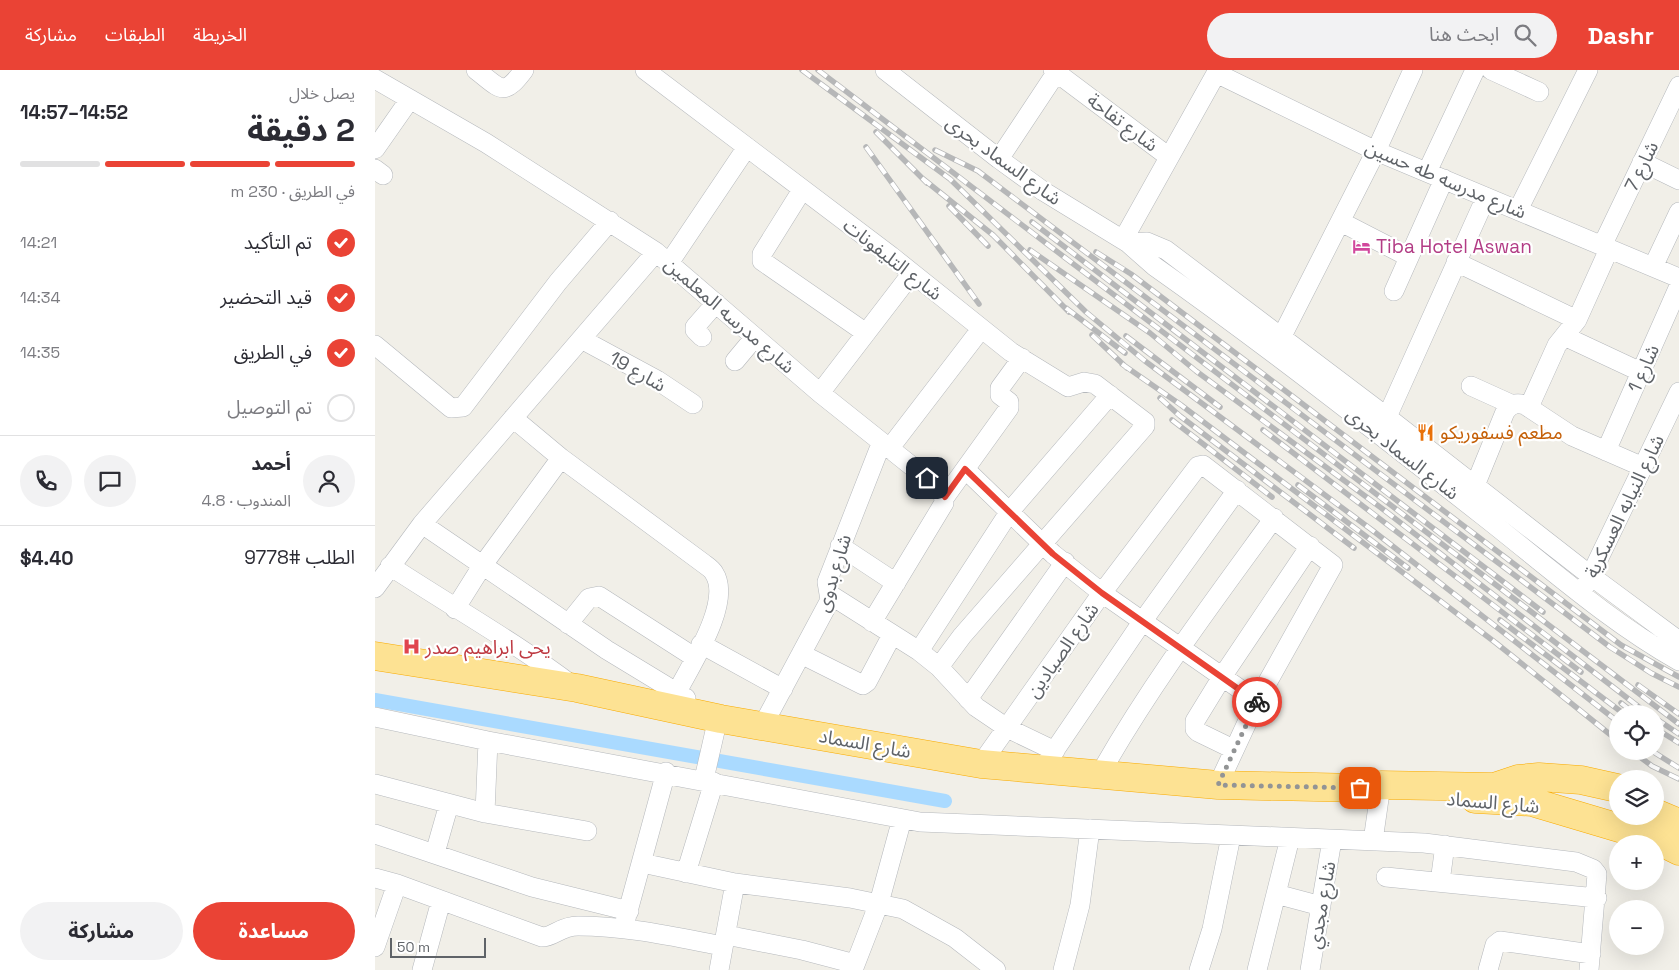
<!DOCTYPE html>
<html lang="ar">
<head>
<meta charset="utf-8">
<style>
	:root { --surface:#fff; --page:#f2f2f3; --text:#2b2b33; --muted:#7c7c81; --line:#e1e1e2; --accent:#ea4335 }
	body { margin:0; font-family:"Space Grotesk","Noto Sans Arabic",sans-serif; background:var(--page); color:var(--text); direction:rtl; height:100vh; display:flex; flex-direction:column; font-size:19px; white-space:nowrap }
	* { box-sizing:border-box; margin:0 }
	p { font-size:16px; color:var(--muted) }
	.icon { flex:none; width:28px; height:28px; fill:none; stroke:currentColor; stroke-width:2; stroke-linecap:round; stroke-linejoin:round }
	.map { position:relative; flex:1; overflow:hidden; direction:ltr }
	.side { display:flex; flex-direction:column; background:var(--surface); width:375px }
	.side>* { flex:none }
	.tools { position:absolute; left:1234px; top:635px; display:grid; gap:10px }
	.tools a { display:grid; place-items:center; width:55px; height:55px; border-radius:50%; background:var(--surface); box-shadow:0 5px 20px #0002; font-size:25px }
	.scale { position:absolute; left:15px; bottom:12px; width:96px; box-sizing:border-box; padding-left:5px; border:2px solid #5f6368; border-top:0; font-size:14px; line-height:18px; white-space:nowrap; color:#5f6368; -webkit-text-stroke:4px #fff; paint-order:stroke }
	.pin { position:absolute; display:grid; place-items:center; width:42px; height:42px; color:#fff; margin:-21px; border-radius:10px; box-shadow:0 2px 8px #0006 }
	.courier { position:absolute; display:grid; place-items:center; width:50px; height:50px; margin:-25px; border:4px solid #ea4335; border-radius:50%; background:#fff; color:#222; box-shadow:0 1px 6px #0007 }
	.summary em { font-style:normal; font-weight:700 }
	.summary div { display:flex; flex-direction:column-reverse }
	.summary { display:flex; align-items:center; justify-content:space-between; height:85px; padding:0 20px }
	h1 { font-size:32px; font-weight:700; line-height:38px }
	.bar { display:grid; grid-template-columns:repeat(4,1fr); gap:8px 5px; align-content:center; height:60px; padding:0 20px }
	.bar i { height:6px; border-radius:4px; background:var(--line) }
	.bar .active { background:var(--accent) }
	.bar p { grid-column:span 4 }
	.line { display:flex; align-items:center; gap:12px; padding:0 20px; border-top:1px solid var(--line) }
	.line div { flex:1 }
	.round { display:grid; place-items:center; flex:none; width:52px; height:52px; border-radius:26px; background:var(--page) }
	ol { padding:0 20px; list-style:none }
	li { display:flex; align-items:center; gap:15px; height:55px }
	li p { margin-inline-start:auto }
	li .icon { padding:5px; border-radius:50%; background:var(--accent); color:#fff; stroke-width:4 }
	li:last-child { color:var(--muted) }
	li i { width:28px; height:28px; border:2px solid var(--line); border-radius:50% }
	.button { display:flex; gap:10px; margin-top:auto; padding:10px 20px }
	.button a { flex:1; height:58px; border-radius:30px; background:var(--accent); color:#fff; font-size:20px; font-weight:700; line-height:58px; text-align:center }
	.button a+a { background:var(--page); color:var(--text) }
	header { display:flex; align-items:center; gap:30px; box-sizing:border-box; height:70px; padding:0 25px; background:var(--accent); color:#fff }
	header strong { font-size:24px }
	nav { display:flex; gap:28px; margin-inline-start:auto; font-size:18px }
	.search { width:350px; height:45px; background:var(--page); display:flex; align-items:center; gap:12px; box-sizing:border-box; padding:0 18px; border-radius:28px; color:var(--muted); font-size:19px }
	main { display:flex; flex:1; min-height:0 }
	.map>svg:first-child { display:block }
</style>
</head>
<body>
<header>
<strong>Dashr</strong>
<div class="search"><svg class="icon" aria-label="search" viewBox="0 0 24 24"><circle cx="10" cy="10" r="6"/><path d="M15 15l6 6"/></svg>ابحث هنا</div>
<nav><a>الخريطة</a><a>الطبقات</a><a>مشاركة</a></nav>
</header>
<main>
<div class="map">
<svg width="1304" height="900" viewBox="0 0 1304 900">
	<rect width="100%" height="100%" fill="#f1efe8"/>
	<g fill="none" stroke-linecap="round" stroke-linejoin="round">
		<!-- canal -->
		<path stroke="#aadaff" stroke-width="14" d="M0,630L570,731"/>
		<defs>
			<path id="minor" d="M101,0C126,19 128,28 149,0
				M270,0L516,186L636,282L693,317L709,312L720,314L770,352V356L587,566L564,597
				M510,0L624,89L668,121L753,173L779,196C891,275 999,360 1107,445C1171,495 1233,551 1304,591
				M678,0L794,87
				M1116,0L1164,22
				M841,3L1001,81L1304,208
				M0,9L111,73L281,182L445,323L568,421L569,433L497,552
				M0,79L35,29
				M624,89L683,0
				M1267,92L1304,110
				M0,99L8,105
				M1052,102L1100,0
				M427,120L387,184V191L491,263
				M1143,140L1213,0
				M966,152L1034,187
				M748,170L843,0
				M753,173L772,172L791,180L1012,347L1216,506L1304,571
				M1227,176L1304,16
				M1081,192L1202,250
				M294,193L372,77
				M1278,197L1304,142
				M1019,221L1069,109
				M907,266L1001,81L1038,0
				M1189,266L1266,302
				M327,267L320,260V257L341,233
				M208,270L282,310L318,334
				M0,275L76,338L88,337L183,212L235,151
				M360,291L380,267
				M1096,316L1138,335
				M445,323L537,203
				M1154,337L1182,275L1202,250L1234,179
				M138,348L186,388L328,493C332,496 337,499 339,503C358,532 315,596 302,622
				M1007,358L1111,127
				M514,379L606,259
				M1231,381L1304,216
				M590,399L678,484L727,523L882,631
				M570,427L634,338V332L625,325V318L647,288
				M1095,428L1130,342C1136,334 1141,332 1150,335L1197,366L1268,397
				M47,454L232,580L311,628
				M465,476L521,513
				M15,496C76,536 140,572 198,616
				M1211,515L1304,322
				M0,518L47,454L281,182
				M454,524L544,581L564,597L601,637L632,658L680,681
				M80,539L107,496L186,388
				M193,554L214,528L224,526L319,587
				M326,574L408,619
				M544,581L635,441L735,325
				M426,584L488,615L492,612L517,565
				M593,629L690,492
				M0,647L113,671L545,752L1049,773L1201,792L1218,799L1222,804L1214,900
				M388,655L455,530L452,512L506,374
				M113,671L110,743L212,761
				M858,679L823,662L820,659V651L847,607L935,476
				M606,694L727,523L823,396L828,395L958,495L882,631L843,715
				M667,699L767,552L862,420
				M725,704C776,614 838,532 899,448
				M329,709L343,648
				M0,714L110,743
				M0,764L157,817L254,841
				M998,771L1006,715
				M60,783L74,734
				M267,793L360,813L475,828L528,839L580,868L621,900
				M311,803L339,712
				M1011,807L1222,828
				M0,808L22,814L167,867C179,867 185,856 203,856C252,856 300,867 348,876
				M1065,812L1070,775
				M901,824L946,836
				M250,852L291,702
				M351,865L427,880L480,894
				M0,877L22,814
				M47,900L66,831
				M344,900L360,813
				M478,900L504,833L527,749
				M688,900L705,835L715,759
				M824,900L837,859L856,766
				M882,900L915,768
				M935,900L957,770
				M1113,900L1120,875L1125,871L1216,884"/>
			<path id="highway" d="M0,586L202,618L346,649L606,694L843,715L985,718L1006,715L1119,717L1143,709L1164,707L1206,710L1242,718
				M1100,729L1157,732L1278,768L1304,781
				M1280,743L1304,753"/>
		</defs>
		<!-- minor casing -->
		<use href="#minor" stroke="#b5b8bc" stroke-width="20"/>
		<!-- highway casing -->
		<use href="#highway" stroke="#f9ab00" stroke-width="29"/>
		<!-- minor -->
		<use href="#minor" stroke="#fff" stroke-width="19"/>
		<!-- highway -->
		<use href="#highway" stroke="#fde293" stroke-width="28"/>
		<defs>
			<path id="rail" d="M427,0L575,109L711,242L770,291L997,460L1242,651
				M443,0L1304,654
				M501,62L552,113
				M491,77L604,234
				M560,80L603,101L1235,577L1276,603L1304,617
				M547,108L618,165L694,242
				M574,136L613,176
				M657,152L1168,542
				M655,180L775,263L821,301L1009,440L1273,644
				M721,182L756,204L1246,575L1304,607
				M691,238L750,283
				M717,265L752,298
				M751,266L845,337
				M747,294L806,335L1121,573L1242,670
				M785,328L805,346L979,478
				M797,350L897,427
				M888,360L1206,602
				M923,415L1033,498
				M1125,550L1249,644
				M1263,615L1304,644
				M1246,633L1260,644
				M1280,648L1304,664
				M1280,658L1304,673
				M1257,681L1277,696L1304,709
				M1277,681L1304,698"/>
		</defs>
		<!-- rail casing -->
		<use href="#rail" stroke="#b6b7b8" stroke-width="5.5"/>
		<!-- rail -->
		<use href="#rail" stroke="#fff" stroke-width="4" stroke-dasharray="11" stroke-linecap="butt"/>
	</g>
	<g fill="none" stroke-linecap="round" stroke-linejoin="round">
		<!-- done -->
		<path stroke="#929495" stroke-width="5" stroke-dasharray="0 9" d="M882,632L843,715L985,718"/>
		<!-- route -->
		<path stroke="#ea4335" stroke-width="6" d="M552,408L565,418L570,427L590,399L678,484L727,523L882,632"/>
	</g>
	<!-- icons -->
	<defs>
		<symbol id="hotel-bare" viewBox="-9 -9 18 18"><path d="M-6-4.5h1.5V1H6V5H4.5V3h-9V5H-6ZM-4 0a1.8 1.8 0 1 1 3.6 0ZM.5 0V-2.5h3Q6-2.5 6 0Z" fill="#d1479c" stroke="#fff" stroke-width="2.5" paint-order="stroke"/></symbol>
		<symbol id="restaurant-bare" viewBox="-9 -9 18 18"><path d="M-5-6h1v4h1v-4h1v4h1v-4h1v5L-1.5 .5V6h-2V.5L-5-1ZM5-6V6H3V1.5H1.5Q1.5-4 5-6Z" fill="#e8710a" stroke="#fff" stroke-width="2.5" paint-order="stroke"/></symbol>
		<symbol id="hospital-bare" viewBox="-9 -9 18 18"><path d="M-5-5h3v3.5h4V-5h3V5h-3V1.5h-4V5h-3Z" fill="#e0444e" stroke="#fff" stroke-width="2.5" paint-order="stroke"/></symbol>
	</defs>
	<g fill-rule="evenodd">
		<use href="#hotel-bare" x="974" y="164" width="25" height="25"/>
		<use href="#restaurant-bare" x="1038" y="350" width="25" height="25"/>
		<use href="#hospital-bare" x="24" y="564" width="25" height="25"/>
	</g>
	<g text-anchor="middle" stroke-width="4.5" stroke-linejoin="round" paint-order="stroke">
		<!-- street labels -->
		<g font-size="19" fill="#5f6368" stroke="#fff">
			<text transform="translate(748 52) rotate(37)" y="7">شارع تفاحة</text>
			<text transform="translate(629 90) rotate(36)" y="7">شارع السماد بحرى</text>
			<text transform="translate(1266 96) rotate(-64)" y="7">شارع 7</text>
			<text transform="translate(1071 109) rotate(23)" y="7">شارع مدرسه طه حسين</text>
			<text transform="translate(518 189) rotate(38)" y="7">شارع التليفونات</text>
			<text transform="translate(355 245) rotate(41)" y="7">شارع مدرسه المعلمين</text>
			<text transform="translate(1268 298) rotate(-66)" y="7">شارع 1</text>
			<text transform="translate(263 301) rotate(30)" y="7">شارع 19</text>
			<text transform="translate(1028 383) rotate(38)" y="7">شارع السماد بحرى</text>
			<text transform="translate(1249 436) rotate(-64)" y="7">شارع النيابه العسكرية</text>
			<text transform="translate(458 503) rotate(-73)" y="7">شارع بدوى</text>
			<text transform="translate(687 580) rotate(-55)" y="7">شارع الصيادين</text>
			<text transform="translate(490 673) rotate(10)" y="7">شارع السماد</text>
			<text transform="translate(1118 732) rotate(5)" y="7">شارع السماد</text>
			<text transform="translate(946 835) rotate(-80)" y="7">شارع مجدي</text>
		</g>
		<!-- hotel labels -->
		<g font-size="19" fill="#b23c85" stroke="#fff" text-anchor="start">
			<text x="1001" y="183">Tiba Hotel Aswan</text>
		</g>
		<!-- food labels -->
		<g font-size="19" fill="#c56008" stroke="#fff" text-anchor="start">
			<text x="1065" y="369">مطعم فسفوريكو</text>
		</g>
		<!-- health labels -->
		<g font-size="19" fill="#be3a42" stroke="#fff" text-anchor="start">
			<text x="50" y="584">يحى ابراهيم صدر</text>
		</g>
	</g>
</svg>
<div class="tools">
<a><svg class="icon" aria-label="locate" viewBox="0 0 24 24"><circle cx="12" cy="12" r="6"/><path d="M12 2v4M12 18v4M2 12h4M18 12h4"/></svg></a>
<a><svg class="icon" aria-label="layers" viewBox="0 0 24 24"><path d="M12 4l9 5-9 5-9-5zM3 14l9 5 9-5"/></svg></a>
<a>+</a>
<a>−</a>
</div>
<div class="scale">50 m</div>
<div class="pin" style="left:985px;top:718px;background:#ea580c"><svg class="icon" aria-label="bag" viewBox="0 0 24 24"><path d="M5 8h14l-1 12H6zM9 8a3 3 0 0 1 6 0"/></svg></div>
<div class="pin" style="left:552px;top:408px;background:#1f2937"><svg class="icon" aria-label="home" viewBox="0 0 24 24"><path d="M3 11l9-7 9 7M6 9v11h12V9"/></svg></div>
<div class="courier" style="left:882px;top:632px"><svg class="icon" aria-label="bike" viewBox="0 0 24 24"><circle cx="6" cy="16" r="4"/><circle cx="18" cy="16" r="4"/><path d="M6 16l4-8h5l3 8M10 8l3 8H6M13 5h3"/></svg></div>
</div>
<section class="side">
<div class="summary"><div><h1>2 دقيقة</h1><p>يصل خلال</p></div><em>14:52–14:57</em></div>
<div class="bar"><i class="active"></i><i class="active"></i><i class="active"></i><i></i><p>في الطريق · 230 m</p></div>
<ol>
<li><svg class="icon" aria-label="check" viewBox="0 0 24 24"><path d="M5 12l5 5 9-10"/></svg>تم التأكيد<p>14:21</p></li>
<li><svg class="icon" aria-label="check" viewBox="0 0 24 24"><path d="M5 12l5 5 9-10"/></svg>قيد التحضير<p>14:34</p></li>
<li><svg class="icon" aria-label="check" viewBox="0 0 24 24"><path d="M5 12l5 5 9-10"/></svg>في الطريق<p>14:35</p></li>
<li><i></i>تم التوصيل</li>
</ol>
<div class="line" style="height:90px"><a class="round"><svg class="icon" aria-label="person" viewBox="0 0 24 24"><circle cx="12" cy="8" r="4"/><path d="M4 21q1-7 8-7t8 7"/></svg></a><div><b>أحمد</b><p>المندوب · 4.8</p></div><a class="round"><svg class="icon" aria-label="chat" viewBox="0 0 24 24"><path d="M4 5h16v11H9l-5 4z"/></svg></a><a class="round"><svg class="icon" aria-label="phone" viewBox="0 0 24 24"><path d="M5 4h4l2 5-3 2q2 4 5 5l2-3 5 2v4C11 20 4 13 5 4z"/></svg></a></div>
<div class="line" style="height:65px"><div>الطلب #9778</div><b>$4.40</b></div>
<div class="button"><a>مساعدة</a><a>مشاركة</a></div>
</section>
</main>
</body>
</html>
